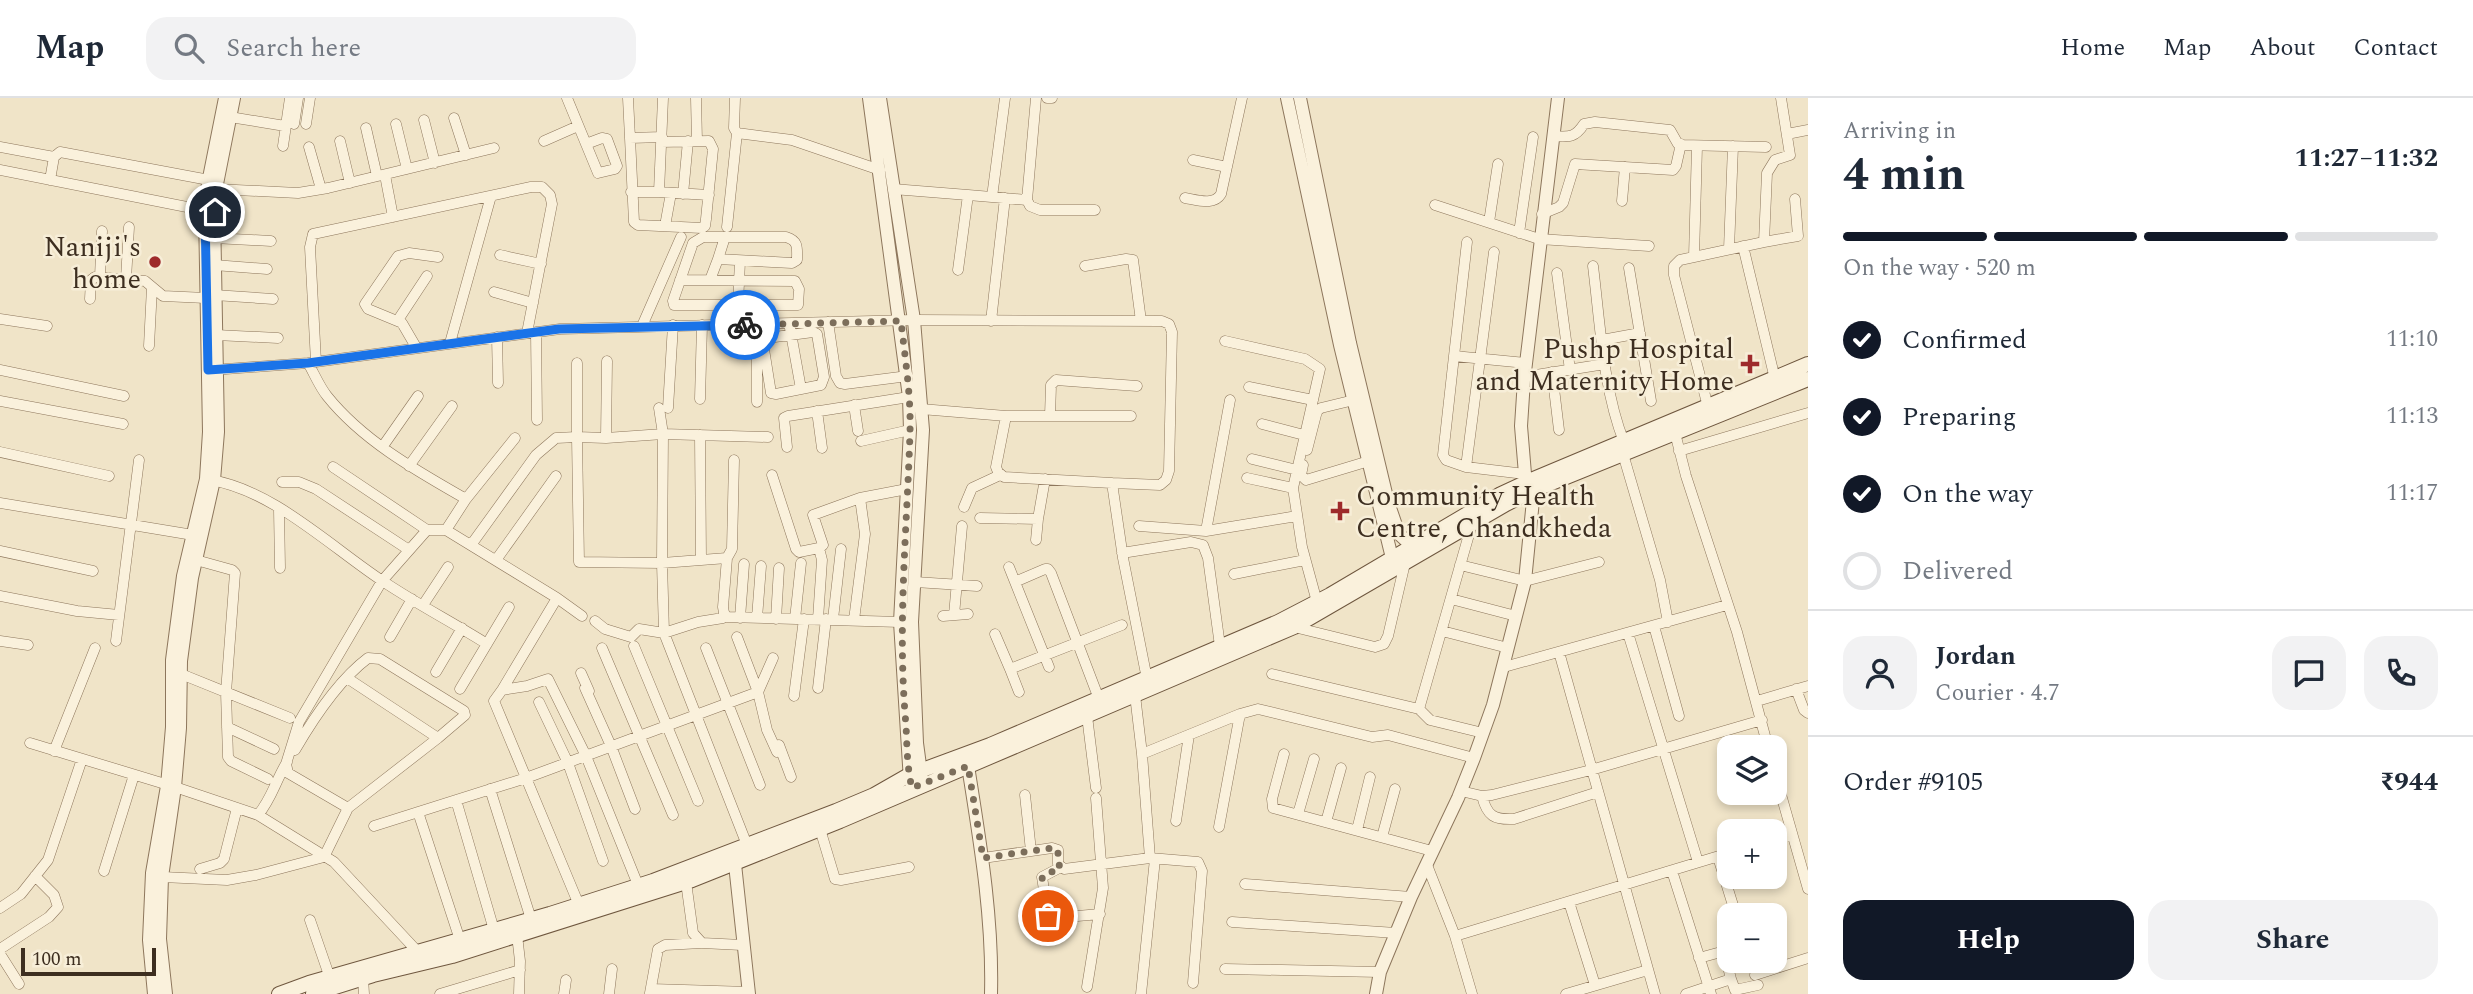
<!DOCTYPE html>
<html lang="en">
<head>
<meta charset="utf-8">
<style>
	:root { --surface:#fff; --page:#f2f2f3; --text:#1f2937; --muted:#747a83; --line:#e0e1e3; --accent:#111827 }
	body { margin:0; font-family:Spectral,serif; background:var(--page); color:var(--text); height:100vh; display:flex; flex-direction:column; font-size:26px; white-space:nowrap }
	* { box-sizing:border-box; margin:0 }
	p { font-size:23px; color:var(--muted) }
	.icon { flex:none; width:38px; height:38px; fill:none; stroke:currentColor; stroke-width:2; stroke-linecap:round; stroke-linejoin:round }
	.map { position:relative; flex:1; overflow:hidden }
	.drawer { display:flex; flex-direction:column; background:var(--surface); width:665px }
	.drawer>* { flex:none }
	.buttons { position:absolute; left:1717px; top:637px; display:grid; gap:14px }
	.buttons a { display:grid; place-items:center; width:70px; height:70px; border-radius:14px; background:var(--surface); box-shadow:0 4px 10px #0003; font-size:35px }
	.scale { position:absolute; left:21px; bottom:18px; width:135px; box-sizing:border-box; padding-left:7px; border:4px solid #3d2e20; border-top:0; font-size:19px; line-height:24px; white-space:nowrap; color:#3d2e20; -webkit-text-stroke:5px #f7eed8; paint-order:stroke }
	.pin { position:absolute; display:grid; place-items:center; width:60px; height:60px; color:#fff; margin:-30px; border:4px solid #fff; border-radius:50%; box-shadow:0 2px 7px #0007 }
	.courier { position:absolute; display:grid; place-items:center; width:70px; height:70px; margin:-35px; border:5px solid #1a73e8; border-radius:50%; background:#fff; color:#222; box-shadow:0 2px 9px #0007 }
	.overview em { font-style:normal; font-weight:700 }
	.overview div { display:flex; flex-direction:column-reverse }
	.overview { display:flex; align-items:center; justify-content:space-between; height:119px; padding:0 35px }
	h1 { font-size:46px; font-weight:700; line-height:52px }
	.bar { display:grid; grid-template-columns:repeat(4,1fr); gap:10px 7px; align-content:center; height:84px; padding:0 35px }
	.bar i { height:9px; border-radius:5px; background:var(--line) }
	.bar .selected { background:var(--accent) }
	.bar p { grid-column:span 4 }
	.line { display:flex; align-items:center; gap:18px; padding:0 35px; border-top:2px solid var(--line) }
	.line div { flex:1 }
	.round { display:grid; place-items:center; flex:none; width:74px; height:74px; border-radius:21px; background:var(--page) }
	ol { padding:0 35px; list-style:none }
	li { display:flex; align-items:center; gap:21px; height:77px }
	li p { margin-inline-start:auto }
	li .icon { padding:7px; border-radius:50%; background:var(--accent); color:#fff; stroke-width:4 }
	li:last-child { color:var(--muted) }
	li i { width:38px; height:38px; border:4px solid var(--line); border-radius:50% }
	.cta { display:flex; gap:14px; margin-top:auto; padding:14px 35px }
	.cta a { flex:1; height:80px; border-radius:21px; background:var(--accent); color:#fff; font-size:28px; font-weight:700; line-height:80px; text-align:center }
	.cta a+a { background:var(--page); color:var(--text) }
	header { display:flex; align-items:center; gap:42px; box-sizing:border-box; height:98px; padding:0 35px; background:var(--surface); border-bottom:2px solid var(--line) }
	header strong { font-size:33px }
	nav { display:flex; gap:38px; margin-inline-start:auto; font-size:24px }
	.search { width:490px; height:63px; background:var(--page); display:flex; align-items:center; gap:18px; box-sizing:border-box; padding:0 24px; border-radius:21px; color:var(--muted); font-size:26px }
	main { display:flex; flex:1; min-height:0 }
	.map>svg:first-child { display:block }
</style>
</head>
<body>
<header>
<strong>Map</strong>
<div class="search"><svg class="icon" aria-label="search" viewBox="0 0 24 24"><circle cx="10" cy="10" r="6"/><path d="M15 15l6 6"/></svg>Search here</div>
<nav><a>Home</a><a>Map</a><a>About</a><a>Contact</a></nav>
</header>
<main>
<div class="map">
<svg width="1808" height="896" viewBox="0 0 1808 896">
	<rect width="100%" height="100%" fill="#f0e4c8"/>
	<g fill="none" stroke-linecap="round" stroke-linejoin="round">
		<defs>
			<path id="minor" d="M567,0L598,75L615,71L617,68L607,41L602,40L586,46
				M628,0L630,40L662,39
				M663,0L659,94L709,97
				M696,0L697,43
				M735,0L734,30L737,35L792,42L880,72
				M1047,0H1052
				M230,19L285,28
				M454,20L466,57
				M424,22L435,65
				M294,26L298,0
				M306,26L310,0
				M396,26L407,71
				M366,30L377,78
				M1787,36L1808,32
				M1553,38C1569,39 1575,40 1584,26L1595,24L1670,32L1678,46L1683,47L1766,49
				M630,40L634,124L638,127L702,130L705,128L706,121L713,51L709,43L661,44
				M340,43L350,85
				M544,43L578,28
				M283,48L290,0
				M0,49L54,59
				M309,49L321,91
				M1193,62L1227,69
				M0,72L212,114
				M385,77L393,119
				M50,82L54,59L60,54L209,82
				M216,91L298,95L328,90L494,50
				M893,91L968,97
				M631,94H659
				M683,96L688,43
				M992,99L1005,0
				M1185,100C1197,102 1214,108 1221,96L1242,0
				M1027,102L1030,108L1040,112H1095
				M1622,103L1625,69
				M1435,107L1539,141L1649,148
				M1542,116L1559,109L1563,105L1575,66L1673,72L1676,68L1681,46
				M1489,124L1498,66
				M665,128L671,95
				M727,129L737,35
				M1519,135L1533,39
				M214,140L271,143
				M1467,144L1454,258L1526,265
				M1764,144L1798,138L1795,101
				M1743,148L1775,281
				M1729,151L1733,48
				M1494,154L1466,369L1525,376
				M500,157L541,166
				M1694,159L1697,48
				M214,167L267,171
				M1085,168L1126,161L1133,162L1141,223
				M1593,168C1600,224 1603,291 1624,344
				M1629,170L1651,303
				M958,172L968,97L1027,102L1036,0
				M1557,175L1570,272
				M100,179L102,133
				M126,181L129,129
				M680,182L795,183L799,191L798,207H674L673,203L693,145L703,139H786C799,143 797,150 797,162L792,165L718,161L725,139
				M710,182L718,161
				M494,194L533,205
				M214,197L273,201
				M90,201L91,182L95,179L145,183L163,198L206,200
				M0,221L47,228
				M398,222L427,178
				M991,223L1005,100
				M828,224L836,278L840,285L845,286L908,278
				M737,227L740,163
				M642,228L681,139
				M790,230L801,291
				M536,234L537,322
				M813,234L817,236L824,279L821,287L776,296L771,295L763,245L767,240Z
				M216,237L278,240
				M497,239L498,285
				M1602,242L1640,235
				M1225,243L1305,261L1320,271L1293,390L1302,449L1317,504
				M450,245L491,98
				M149,248L152,189
				M416,249L402,225L368,211L365,206L398,158L409,155L438,159
				M1454,258L1443,357L1446,362L1466,369
				M607,263L606,340L663,336L659,310
				M316,264L310,149L313,136L531,89H542L550,97L552,106L527,235
				M0,272L124,298
				M212,272L308,265L560,231L914,222L1162,223L1169,226L1172,234L1169,373L1166,382L1160,387L1112,385L1123,460L1147,581
				M1552,274L1559,332
				M1536,277L1605,266
				M1249,289L1313,302
				M700,301L702,227
				M0,303L123,326
				M757,304V227
				M854,307L858,333
				M1708,309L1674,177V168L1680,162L1764,144L1767,75L1775,62L1790,57L1781,0
				M668,310L673,227
				M921,311L1006,318L996,369L998,374L1004,379L1112,385
				M817,313L822,350
				M1006,318H1131
				M1050,318L1051,287L1056,282L1137,288
				M1262,326L1304,337
				M1674,331L1686,378L1737,534L1768,649
				M700,337L701,462
				M768,339L663,336L662,465L727,460L723,509L724,515L727,519L900,524
				M606,340L577,339L579,464L662,465L664,535L747,747
				M861,343L910,332
				M383,348L418,298
				M787,349L784,320L788,318L909,299
				M1307,352L1317,313L1321,310L1354,302
				M1679,353L1808,315
				M0,354L109,378
				M1623,356L1660,482L1668,524
				M1252,361L1297,372
				M1303,367L1301,377L1306,382L1369,363
				M409,368L452,308
				M333,369L427,432
				M772,377L796,451L799,454L819,450L823,447L813,417L860,400L907,391
				M1247,380L1293,390
				M210,382C271,391 330,448 381,482C415,505 452,524 487,546
				M282,384H299L316,391L409,452
				M466,401L515,340
				M0,405L193,437
				M964,409L972,390L1000,377
				M279,411L280,470
				M980,420L1038,421L1045,381
				M1139,428L1206,433L1297,418
				M446,432L557,500L582,518
				M1206,433L1230,302
				M1036,442L1038,421
				M471,447L536,357L556,340L577,339V265
				M0,453L93,473
				M1122,455L1191,444L1203,447L1208,460L1220,548
				M727,460L732,451L734,362
				M196,462L232,472L235,475L226,594L228,659L231,663L268,681
				M496,462L556,378
				M1460,467L1525,483L1599,464
				M1009,469L1015,484
				M1234,476L1305,462
				M915,484L977,488
				M0,498L77,513L119,517
				M1451,501L1516,518
				M423,507L448,469
				M954,517L962,428
				M943,518L968,516
				M740,520L744,466
				M757,520L761,468
				M776,521L779,470
				M795,521L801,465
				M818,521L822,462L819,450
				M833,521L841,451
				M854,522L865,436L860,400
				M595,523L605,531L631,539L639,531L664,535L698,524L723,520
				M1654,528L1679,618
				M1294,529L1375,549L1384,546L1388,538L1405,465
				M1442,533L1508,550
				M1628,535L1698,764
				M995,536L1010,571L1122,527
				M390,539L412,501
				M0,543L28,547
				M116,543L139,362
				M634,548L698,703
				M602,550L673,717
				M706,550L760,687
				M1559,554L1655,896
				M773,560L758,594L767,632L777,654
				M1049,569L1015,484L1045,471H1048L1051,475L1099,601
				M1504,569L1727,507
				M1010,571L1019,594
				M436,574L462,530
				M581,575L589,593
				M181,576L290,620
				M1272,576L1419,611L1472,426
				M585,590L611,648L635,711
				M818,590L826,521
				M460,591L509,509
				M1796,591L1804,612L1808,615
				M502,592L557,500
				M1135,597L1142,656L1150,760L1198,764L1202,773L1193,885
				M794,598L804,521
				M1757,603L1808,588
				M539,604L568,665L603,763
				M1419,611L1430,622L1483,635
				M1087,618L1096,690
				M227,629L274,651
				M30,645L175,689L258,717L334,764L417,853
				M779,647L791,679
				M295,652C313,621 340,581 368,560L380,561L464,613L465,617L438,640L347,580
				M54,653L95,550
				M1142,656L1240,616L1258,611L1372,639L1388,637L1474,660
				M1284,656L1272,701L1273,710L1432,753
				M1774,672L1808,791
				M490,691L531,821
				M1461,693L1482,698L1492,697L1591,672L1762,622
				M1025,697L1031,753
				M1482,698C1487,718 1494,722 1514,721L1598,694
				M456,702L494,832
				M348,710L438,640
				M418,714L460,842
				M1298,716L1314,661
				M258,717C272,700 275,684 287,664
				M1176,723L1189,637
				M1326,724L1341,670
				M374,728L526,680L758,594L737,539
				M1219,729L1240,616
				M820,731L835,781L841,782L909,769
				M1357,732L1370,679
				M1382,739L1395,691
				M1774,741L1792,736
				M1718,759L1736,817
				M983,760L1052,750L1058,752V766L1064,771L1150,760
				M1427,767L1455,838L1729,755
				M1061,769L1042,779L1048,818L1055,820L1100,816
				M200,771L220,765L224,761L237,710
				M104,773L134,677
				M1672,773L1711,896
				M162,779L227,782L256,777L324,759L348,710L288,675L286,666L299,624L382,483L427,432H446L466,401C417,373 363,343 327,298C319,288 314,275 308,265
				M686,784L693,835L702,845L742,847
				M1245,786L1411,799
				M1569,804L1595,887
				M579,807L494,603L502,592L527,588L548,581L586,658L638,787
				M0,810L21,796L48,762L82,661
				M310,822L330,880
				M1232,824L1396,835
				M517,837L520,863L519,896
				M1455,838L1472,896
				M0,851L49,819L58,809L54,797L35,778
				M0,856L19,886
				M1699,860L1721,854L1724,856L1728,869
				M1225,871L1380,874
				M1755,877L1808,860
				M363,880L364,896
				M1731,881L1735,892L1758,887
				M1087,889L1103,790L1096,700
				M651,891L749,894
				M650,895L658,851L665,847L701,845
				M440,896L520,872
				M564,896L566,882
				M609,896L612,871
				M1141,896L1155,761
				M1566,896L1648,872
				M1686,896L1731,881L1728,869L1751,864"/>
			<path id="tertiary" d="M869,0L909,299L910,332L900,524L910,683
				M880,0L914,222L923,332L912,524L917,645L922,682
				M1287,0L1340,247L1392,460
				M1300,0L1350,245L1388,404L1399,436L1413,449
				M968,668C980,744 993,819 991,896
				M734,757L749,896
				M154,896L149,842L152,775L167,688L172,629V562L183,478L206,381L209,334L205,114L208,85L225,0
				M166,896L160,841L162,779L175,689L180,630L181,563L192,480L214,382L218,334L214,114L216,91L234,0
				M1376,896L1380,874L1411,799L1458,700L1474,660L1493,607L1525,483L1534,392L1525,376L1521,328L1524,282L1558,0"/>
			<path id="secondary" d="M279,896L309,885L550,816L653,783L836,713L874,697L909,677L990,647L1278,524L1330,497L1501,396L1529,383L1808,266
				M313,896L373,877L452,858L692,782L840,723L1294,529L1506,406L1534,392L1808,281"/>
		</defs>
		<!-- minor casing -->
		<use href="#minor" stroke="#8d765c" stroke-width="11"/>
		<!-- tertiary casing -->
		<use href="#tertiary" stroke="#8d765c" stroke-width="14"/>
		<!-- secondary casing -->
		<use href="#secondary" stroke="#6f573f" stroke-width="16"/>
		<!-- minor -->
		<use href="#minor" stroke="#faf1dc" stroke-width="10"/>
		<!-- tertiary -->
		<use href="#tertiary" stroke="#faf1dc" stroke-width="12"/>
		<!-- secondary -->
		<use href="#secondary" stroke="#faf1dc" stroke-width="14"/>
	</g>
	<g fill="none" stroke-linecap="round" stroke-linejoin="round">
		<!-- done -->
		<path stroke="#7c6e5b" stroke-width="7" stroke-dasharray="0 12.6" d="M745,227L901,223C905,260 911,297 910,334C907,432 897,529 906,627C907,648 907,670 912,690L968,668L983,760L1052,750L1058,752V766L1061,769L1042,779L1048,818"/>
		<!-- route -->
		<path stroke="#1a73e8" stroke-width="9" d="M215,114H205L208,272L308,265L559,231L745,227"/>
	</g>
	<!-- markers -->
	<g fill="#9e2a2b" stroke="#f7eed8" stroke-width="2.5">
		<circle cx="155" cy="164" r="7"/>
		<path d="M1746.5 255.5h7v7h7v7h-7v7h-7v-7h-7v-7h7z"/>
		<path d="M1336.5 402.5h7v7h7v7h-7v7h-7v-7h-7v-7h7z"/>
	</g>
	<g text-anchor="middle" stroke-width="5" stroke-linejoin="round" paint-order="stroke">
		<!-- poi labels -->
		<g font-size="28" fill="#3d2e20" stroke="#f7eed8" text-anchor="end">
			<text x="141" y="158">Naniji's<tspan x="141" dy="32">home</tspan></text>
			<text x="1734" y="260">Pushp Hospital<tspan x="1734" dy="32">and Maternity Home</tspan></text>
			<text x="1356" y="407" text-anchor="start">Community Health<tspan x="1356" dy="32">Centre, Chandkheda</tspan></text>
		</g>
	</g>
</svg>
<div class="buttons">
<a><svg class="icon" aria-label="layers" viewBox="0 0 24 24"><path d="M12 4l9 5-9 5-9-5zM3 14l9 5 9-5"/></svg></a>
<a>+</a>
<a>−</a>
</div>
<div class="scale">100 m</div>
<div class="pin" style="left:1048px;top:818px;background:#ea580c"><svg class="icon" aria-label="bag" viewBox="0 0 24 24"><path d="M5 8h14l-1 12H6zM9 8a3 3 0 0 1 6 0"/></svg></div>
<div class="pin" style="left:215px;top:114px;background:#1f2937"><svg class="icon" aria-label="home" viewBox="0 0 24 24"><path d="M3 11l9-7 9 7M6 9v11h12V9"/></svg></div>
<div class="courier" style="left:745px;top:227px"><svg class="icon" aria-label="bike" viewBox="0 0 24 24"><circle cx="6" cy="16" r="4"/><circle cx="18" cy="16" r="4"/><path d="M6 16l4-8h5l3 8M10 8l3 8H6M13 5h3"/></svg></div>
</div>
<section class="drawer">
<div class="overview"><div><h1>4 min</h1><p>Arriving in</p></div><em>11:27–11:32</em></div>
<div class="bar"><i class="selected"></i><i class="selected"></i><i class="selected"></i><i></i><p>On the way · 520 m</p></div>
<ol>
<li><svg class="icon" aria-label="check" viewBox="0 0 24 24"><path d="M5 12l5 5 9-10"/></svg>Confirmed<p>11:10</p></li>
<li><svg class="icon" aria-label="check" viewBox="0 0 24 24"><path d="M5 12l5 5 9-10"/></svg>Preparing<p>11:13</p></li>
<li><svg class="icon" aria-label="check" viewBox="0 0 24 24"><path d="M5 12l5 5 9-10"/></svg>On the way<p>11:17</p></li>
<li><i></i>Delivered</li>
</ol>
<div class="line" style="height:126px"><a class="round"><svg class="icon" aria-label="person" viewBox="0 0 24 24"><circle cx="12" cy="8" r="4"/><path d="M4 21q1-7 8-7t8 7"/></svg></a><div><b>Jordan</b><p>Courier · 4.7</p></div><a class="round"><svg class="icon" aria-label="chat" viewBox="0 0 24 24"><path d="M4 5h16v11H9l-5 4z"/></svg></a><a class="round"><svg class="icon" aria-label="phone" viewBox="0 0 24 24"><path d="M5 4h4l2 5-3 2q2 4 5 5l2-3 5 2v4C11 20 4 13 5 4z"/></svg></a></div>
<div class="line" style="height:91px"><div>Order #9105</div><b>₹944</b></div>
<div class="cta"><a>Help</a><a>Share</a></div>
</section>
</main>
</body>
</html>
